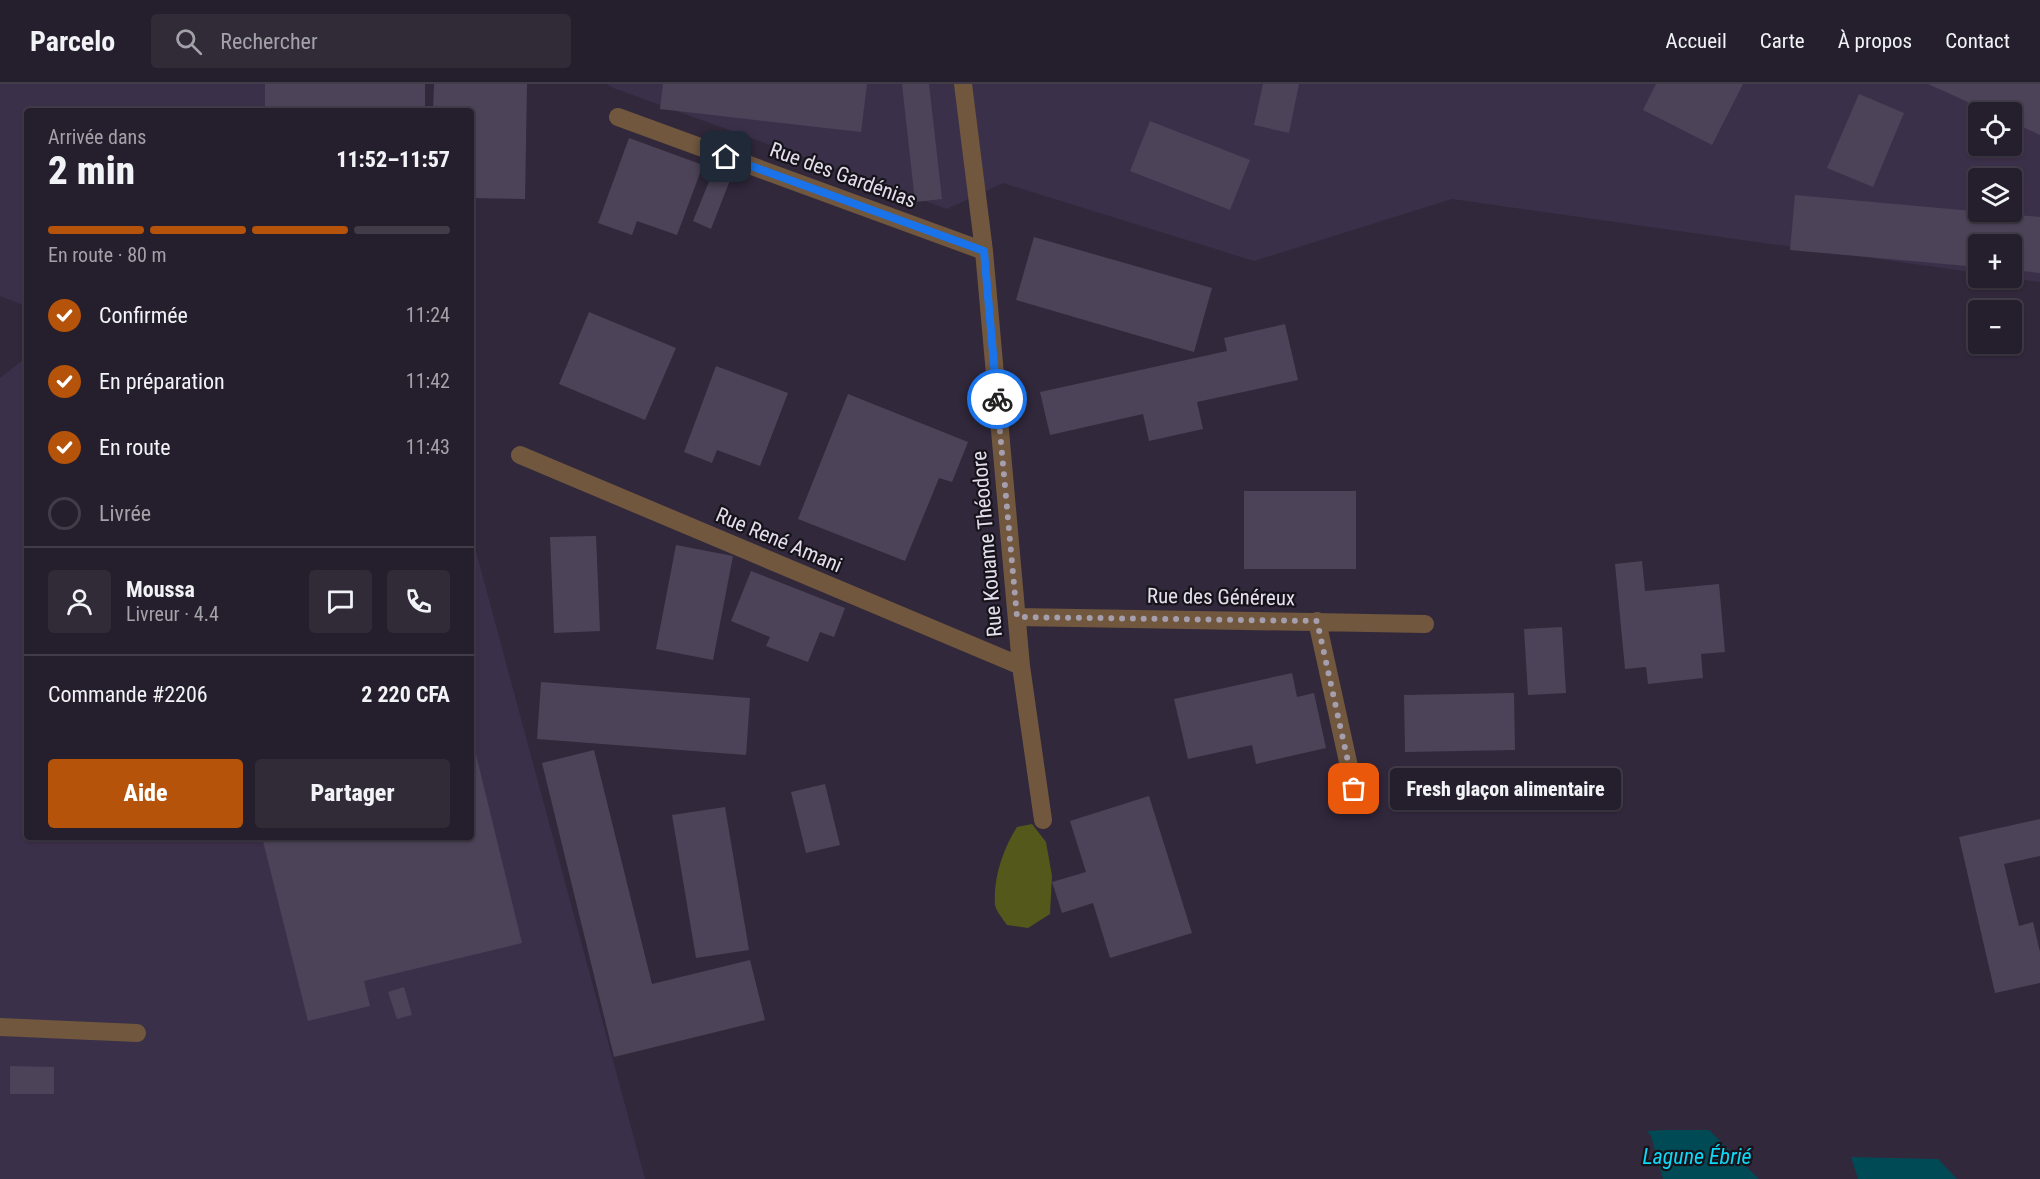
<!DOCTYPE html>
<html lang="fr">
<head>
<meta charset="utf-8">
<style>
	:root { --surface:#251e2c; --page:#312b38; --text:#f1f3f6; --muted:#a3a2a9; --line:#423c48; --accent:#b45309 }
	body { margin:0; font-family:"Roboto Condensed",sans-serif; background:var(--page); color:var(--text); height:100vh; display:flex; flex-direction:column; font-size:22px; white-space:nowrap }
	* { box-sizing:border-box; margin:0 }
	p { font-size:20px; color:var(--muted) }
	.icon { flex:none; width:33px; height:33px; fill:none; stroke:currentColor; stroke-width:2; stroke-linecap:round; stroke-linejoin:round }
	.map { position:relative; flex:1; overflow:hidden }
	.drawer { position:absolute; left:24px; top:24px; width:450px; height:732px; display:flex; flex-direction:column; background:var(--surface); border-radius:6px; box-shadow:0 2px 4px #0004,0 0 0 2px var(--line) }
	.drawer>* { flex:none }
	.controls { position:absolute; left:1968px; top:18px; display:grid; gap:12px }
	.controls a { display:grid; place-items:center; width:54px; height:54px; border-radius:6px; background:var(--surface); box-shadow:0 2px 4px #0004,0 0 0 2px var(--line); font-size:30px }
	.pin { position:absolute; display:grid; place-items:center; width:51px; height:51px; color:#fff; margin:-26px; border-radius:12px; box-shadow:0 3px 9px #0006 }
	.courier { position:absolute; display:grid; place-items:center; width:60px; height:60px; margin:-30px; border:4px solid #1a73e8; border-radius:50%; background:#fff; color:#222; box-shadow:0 2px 8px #0007 }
	.bubble { position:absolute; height:42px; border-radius:6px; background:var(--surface); box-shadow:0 2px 4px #0004,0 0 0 2px var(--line); font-size:20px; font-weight:800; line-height:42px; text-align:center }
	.head em { font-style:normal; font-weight:800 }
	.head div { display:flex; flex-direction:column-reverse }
	.head { display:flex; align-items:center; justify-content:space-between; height:102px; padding:0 24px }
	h1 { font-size:39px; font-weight:800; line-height:45px }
	.bar { display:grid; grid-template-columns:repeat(4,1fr); gap:9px 6px; align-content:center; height:72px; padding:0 24px }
	.bar i { height:8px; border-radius:4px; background:var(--line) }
	.bar .on { background:var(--accent) }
	.bar p { grid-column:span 4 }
	.line { display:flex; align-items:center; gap:15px; padding:0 24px; border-top:2px solid var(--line) }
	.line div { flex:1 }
	.round { display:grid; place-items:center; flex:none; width:63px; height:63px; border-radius:6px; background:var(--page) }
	ol { padding:0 24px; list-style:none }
	li { display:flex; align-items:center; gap:18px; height:66px }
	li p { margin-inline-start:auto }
	li .icon { padding:6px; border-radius:50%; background:var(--accent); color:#fff; stroke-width:4 }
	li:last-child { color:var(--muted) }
	li i { width:33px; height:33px; border:3px solid var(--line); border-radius:50% }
	.primary-button { display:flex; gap:12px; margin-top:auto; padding:12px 24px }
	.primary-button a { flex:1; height:69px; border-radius:6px; background:var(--accent); color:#fff; font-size:24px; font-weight:800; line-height:69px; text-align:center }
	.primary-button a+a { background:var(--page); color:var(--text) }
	header { display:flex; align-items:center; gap:36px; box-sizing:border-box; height:84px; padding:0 30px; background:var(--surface); border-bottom:2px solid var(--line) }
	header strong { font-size:28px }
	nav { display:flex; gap:33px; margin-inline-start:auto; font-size:21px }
	.search { width:420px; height:54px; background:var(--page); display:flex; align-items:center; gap:15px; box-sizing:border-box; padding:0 21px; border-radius:6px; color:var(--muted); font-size:22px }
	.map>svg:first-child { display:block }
</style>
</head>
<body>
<header>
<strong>Parcelo</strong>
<div class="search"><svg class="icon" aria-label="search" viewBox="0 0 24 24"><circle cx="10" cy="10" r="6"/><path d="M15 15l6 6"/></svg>Rechercher</div>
<nav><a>Accueil</a><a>Carte</a><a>À propos</a><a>Contact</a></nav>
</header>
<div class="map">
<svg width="2040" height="1095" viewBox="0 0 2040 1095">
	<rect width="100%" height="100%" fill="#31283b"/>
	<!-- built -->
	<path fill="#3b3049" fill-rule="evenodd" d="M0,0H425V27H27V753H471V449L645,1095H0V294L23,276L24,249L23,221L0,212Z
		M606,0H2040V198L2010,194H2012V160H1978V189L1452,115L1254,177L1003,99L947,125L616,5ZM1978,28H2012V62H1978ZM1978,94H2012V128H1978Z"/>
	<!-- green -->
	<path fill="#54581a" d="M1032,740L1046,758L1052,792L1050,830L1028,844L1007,841C1003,835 996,827 995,821C993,794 1003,765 1017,743Z"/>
	<!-- water -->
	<path fill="#004a56" d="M1667,1046H1709L1759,1095H1663L1651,1052L1647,1047Z
		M1851,1073L1938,1075L1957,1095H1858Z"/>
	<!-- building -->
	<path fill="#4c4358" d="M265,0H425V27H265Z
		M434,0H527L525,115L471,114V27H433Z
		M663,0H867L861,48L660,25Z
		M902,0H929L942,115L915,118Z
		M1263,0H1299L1289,49L1254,41Z
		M1656,0H1743L1712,61L1643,26Z
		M1928,0H2040V51L2012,38V28H1990Z
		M1859,10L1904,29L1873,103L1827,84Z
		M1150,37L1250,76L1230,126L1130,87Z
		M629,54L703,81L677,151L637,137L632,151L598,139Z
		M716,80L734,86L711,145L693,137Z
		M1795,111L2040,133V189L2012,186V160H1978V183L1790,166Z
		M1034,153L1212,204L1194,268L1016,216Z
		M589,228L676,264L645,336L559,300Z
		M1285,240L1298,296L1197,318L1203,345L1149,357L1143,330L1050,351L1040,308L1227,267L1224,254Z
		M24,249H27V271L24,270Z
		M716,282L788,309L760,382L717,366L712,379L684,368Z
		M848,310L968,358L952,398L939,394L905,477L798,435Z
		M1244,407H1356V485H1244Z
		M596,452L600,547L554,549L550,453Z
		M676,461L733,472L713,576L656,565Z
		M1642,477L1645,507L1719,500L1725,568L1701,570L1703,594L1648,600L1646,583L1625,585L1615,480Z
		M751,487L845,524L834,553L820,548L808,578L766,562L770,553L731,537Z
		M1562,543L1566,609L1528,611L1524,545Z
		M1292,589L1297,613L1314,609L1326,664L1256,680L1252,661L1188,675L1174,615Z
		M541,598L750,614L746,671L537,655Z
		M1514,609L1515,666L1405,668L1404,611Z
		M471,650L522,859L364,897L370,922L308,937L262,753H471Z
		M594,666L652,900L750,876L765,936L614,973L542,679Z
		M825,700L840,761L806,769L791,708Z
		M1149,712L1192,849L1110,874L1093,819L1062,829L1052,798L1086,788L1070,737Z
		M725,723L749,866L696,874L672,731Z
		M2040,735V772L2004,780L2019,842L2033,838L2040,868V899L1995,909L1959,753Z
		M404,903L412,931L397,935L388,908Z
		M10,982L54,983V1010H10Z"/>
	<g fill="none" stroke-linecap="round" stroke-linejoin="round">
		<!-- lane -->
		<path stroke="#70573e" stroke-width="18" d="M0,943L137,949"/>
		<!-- street -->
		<path stroke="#70573e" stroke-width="18" d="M963,0L984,167L1021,582L1043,736
			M618,33L984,167
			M520,371L1021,582
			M1017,533L1425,540
			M1317,537L1354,705"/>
	</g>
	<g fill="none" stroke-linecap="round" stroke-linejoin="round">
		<!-- done -->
		<path stroke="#a59ead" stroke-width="6" stroke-dasharray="0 10.8" d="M997,315L1017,533L1317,537L1354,705"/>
		<!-- route -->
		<path stroke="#1a73e8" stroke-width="8" d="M726,73L984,167L997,315"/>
	</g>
	<g text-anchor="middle" stroke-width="4.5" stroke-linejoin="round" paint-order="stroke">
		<!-- street labels -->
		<g font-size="21" fill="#e3deeb" stroke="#17131b">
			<text transform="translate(843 91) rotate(20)" y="7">Rue des Gardénias</text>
			<text transform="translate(779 456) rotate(23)" y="7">Rue René Amani</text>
			<text transform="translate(987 460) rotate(-95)" y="7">Rue Kouame Théodore</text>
			<text transform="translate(1221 513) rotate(1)" y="7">Rue des Généreux</text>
		</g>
		<!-- water labels -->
		<g font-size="22" font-style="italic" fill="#0dd8f6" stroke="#17131b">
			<text x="1697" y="1080">Lagune Ébrié</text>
		</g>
	</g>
</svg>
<div class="controls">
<a><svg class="icon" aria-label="locate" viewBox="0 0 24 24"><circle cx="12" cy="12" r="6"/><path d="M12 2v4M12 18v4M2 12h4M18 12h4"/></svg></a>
<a><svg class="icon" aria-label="layers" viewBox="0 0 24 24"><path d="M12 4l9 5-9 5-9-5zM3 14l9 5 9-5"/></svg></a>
<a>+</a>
<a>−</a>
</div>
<div class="pin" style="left:1354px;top:705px;background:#ea580c"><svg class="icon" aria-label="bag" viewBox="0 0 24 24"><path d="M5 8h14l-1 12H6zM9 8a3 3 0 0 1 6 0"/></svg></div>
<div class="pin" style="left:726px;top:73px;background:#1f2937"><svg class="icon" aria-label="home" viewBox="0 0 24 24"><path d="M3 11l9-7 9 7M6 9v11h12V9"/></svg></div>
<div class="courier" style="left:997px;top:315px"><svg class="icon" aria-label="bike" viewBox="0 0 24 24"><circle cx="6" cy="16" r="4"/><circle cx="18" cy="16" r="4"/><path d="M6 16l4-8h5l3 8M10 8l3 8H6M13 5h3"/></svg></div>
<div class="bubble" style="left:1390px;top:684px;width:231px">Fresh glaçon alimentaire</div>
<section class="drawer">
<div class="head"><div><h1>2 min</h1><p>Arrivée dans</p></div><em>11:52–11:57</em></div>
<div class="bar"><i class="on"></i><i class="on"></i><i class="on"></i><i></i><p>En route · 80 m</p></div>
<ol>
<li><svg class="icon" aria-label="check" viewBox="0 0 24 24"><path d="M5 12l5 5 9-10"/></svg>Confirmée<p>11:24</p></li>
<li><svg class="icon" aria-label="check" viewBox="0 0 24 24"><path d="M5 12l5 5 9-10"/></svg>En préparation<p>11:42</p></li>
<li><svg class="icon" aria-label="check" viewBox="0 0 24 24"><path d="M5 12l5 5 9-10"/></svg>En route<p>11:43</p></li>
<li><i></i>Livrée</li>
</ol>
<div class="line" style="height:108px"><a class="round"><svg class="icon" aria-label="person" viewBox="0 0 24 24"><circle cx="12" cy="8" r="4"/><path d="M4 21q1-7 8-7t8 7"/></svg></a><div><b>Moussa</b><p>Livreur · 4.4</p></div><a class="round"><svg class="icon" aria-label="chat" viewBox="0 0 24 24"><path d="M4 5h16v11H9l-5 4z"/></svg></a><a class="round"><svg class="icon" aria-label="phone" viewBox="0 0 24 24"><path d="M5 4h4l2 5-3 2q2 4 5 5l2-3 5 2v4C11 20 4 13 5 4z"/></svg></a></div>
<div class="line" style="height:78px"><div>Commande #2206</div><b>2 220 CFA</b></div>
<div class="primary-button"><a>Aide</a><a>Partager</a></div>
</section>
</div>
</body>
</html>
